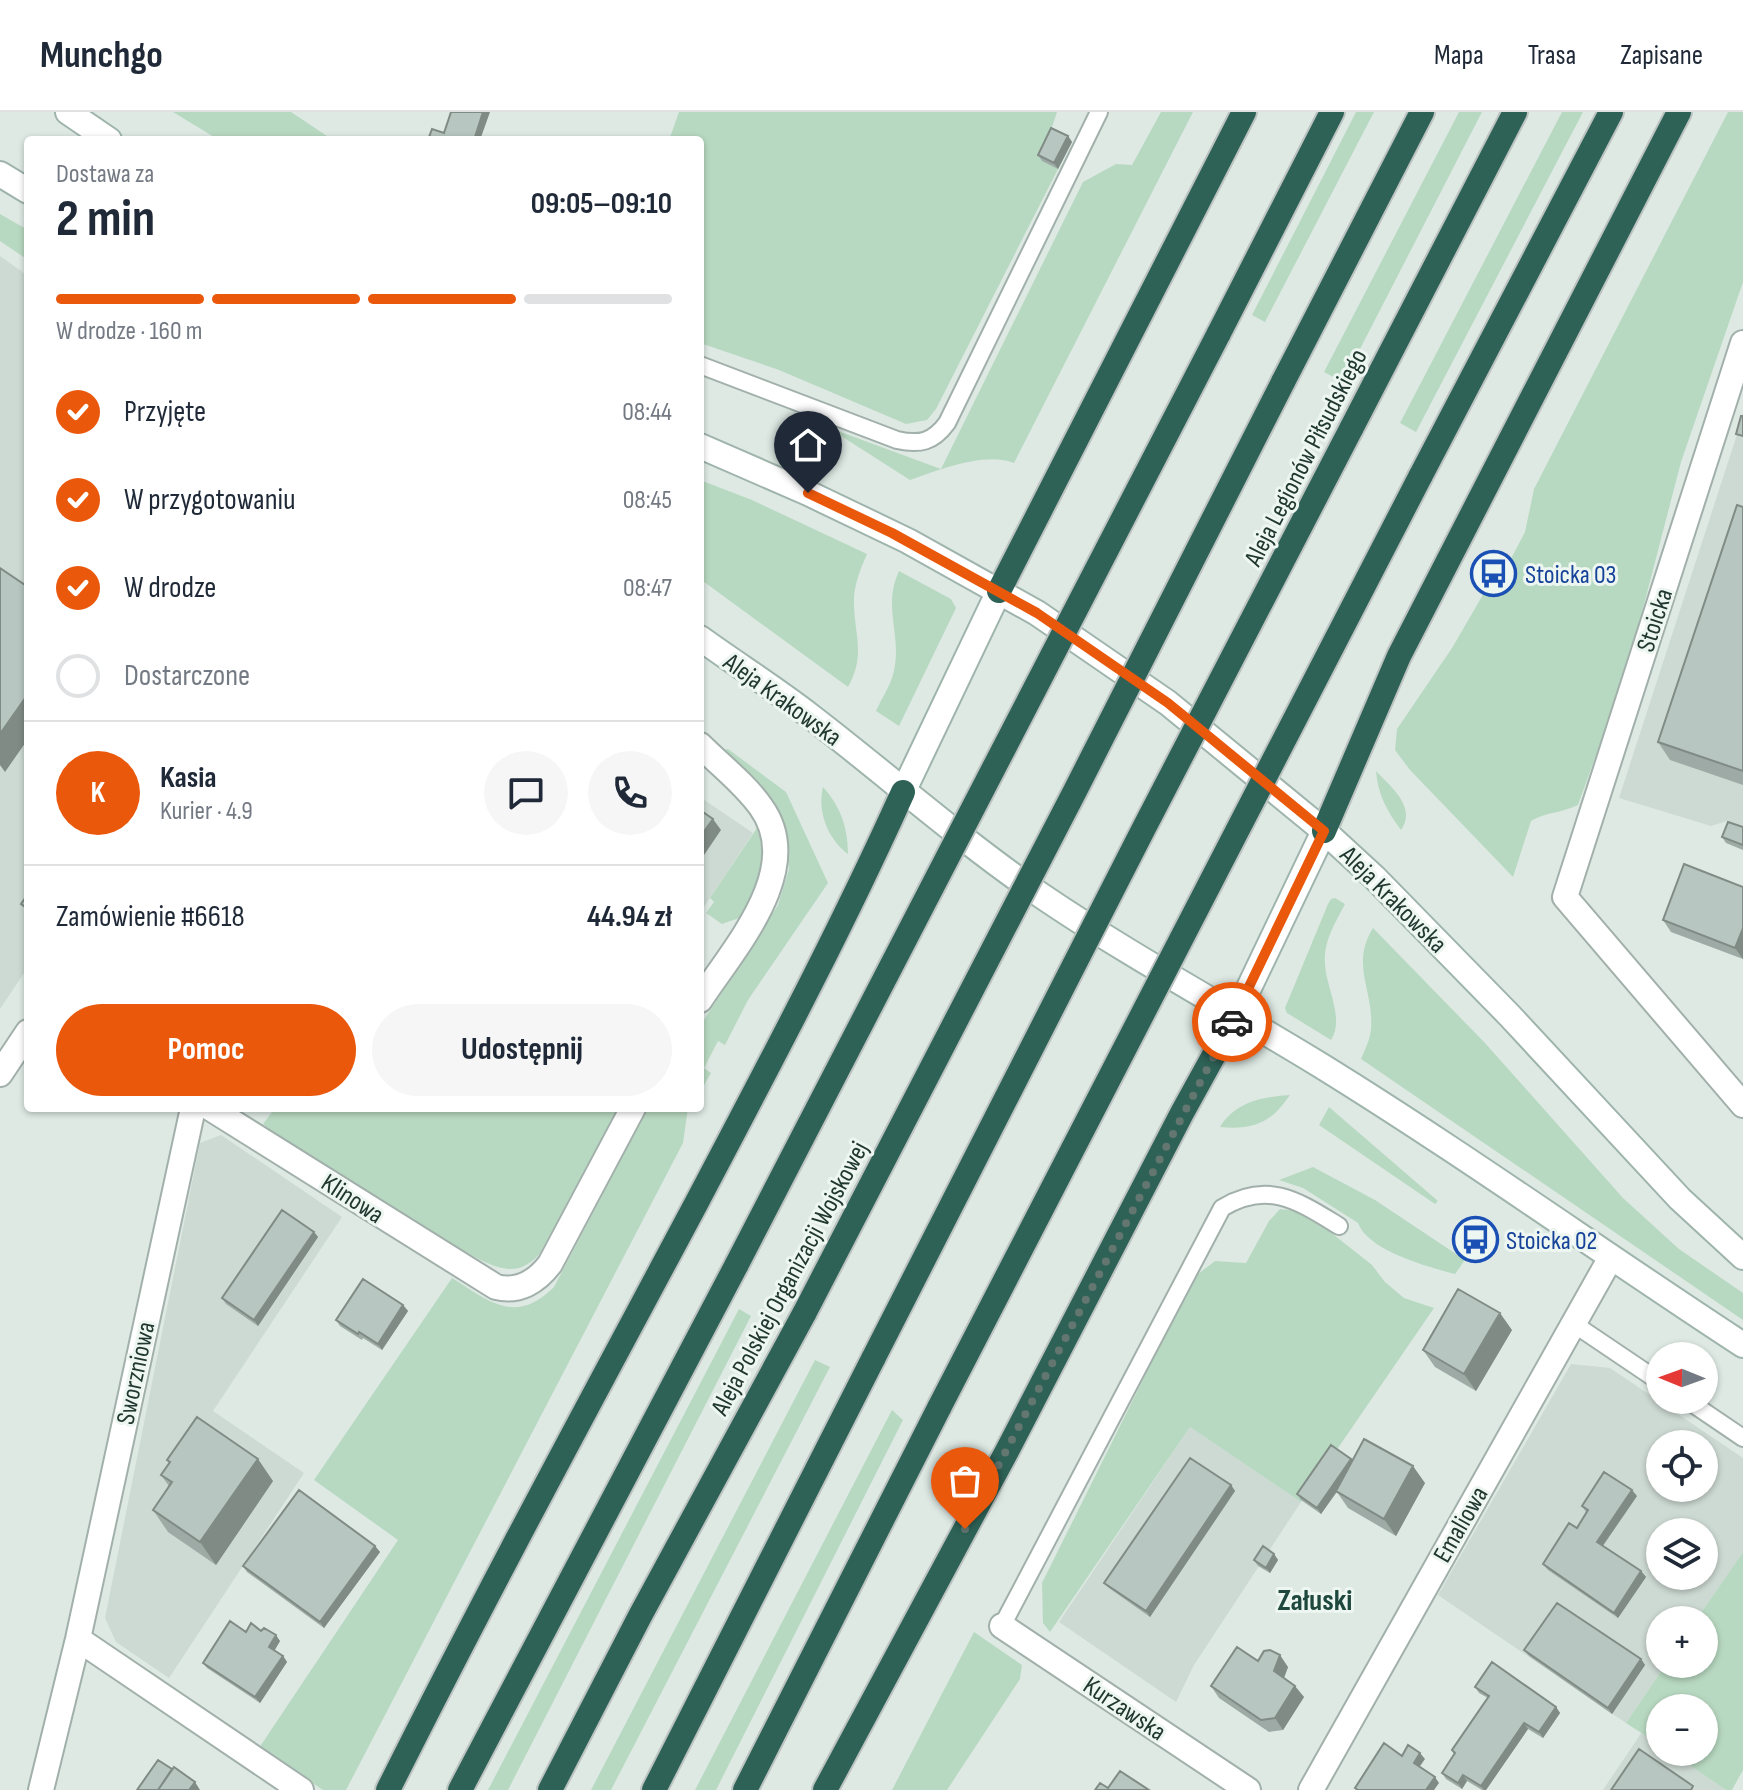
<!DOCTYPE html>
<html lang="pl">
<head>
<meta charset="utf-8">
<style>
	:root { --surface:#fff; --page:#f6f6f7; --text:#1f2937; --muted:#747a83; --line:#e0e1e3; --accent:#ea580c }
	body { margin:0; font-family:"Sofia Sans Condensed",sans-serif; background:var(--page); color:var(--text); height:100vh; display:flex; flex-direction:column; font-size:30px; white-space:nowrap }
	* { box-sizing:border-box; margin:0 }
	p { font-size:26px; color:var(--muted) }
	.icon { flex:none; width:44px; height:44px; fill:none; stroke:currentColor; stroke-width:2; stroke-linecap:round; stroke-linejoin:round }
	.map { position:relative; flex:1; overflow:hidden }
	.sheet { position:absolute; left:24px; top:24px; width:680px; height:976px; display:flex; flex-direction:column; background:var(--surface); border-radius:8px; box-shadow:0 2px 6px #0004 }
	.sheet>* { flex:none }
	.needle { width:52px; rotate:271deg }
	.buttons { position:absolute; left:1646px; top:1230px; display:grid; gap:16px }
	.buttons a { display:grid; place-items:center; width:72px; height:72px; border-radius:50%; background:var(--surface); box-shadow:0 2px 6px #0004; font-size:40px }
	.pin { position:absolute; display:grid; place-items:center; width:68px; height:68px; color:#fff; margin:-82px -34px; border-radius:50% 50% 50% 0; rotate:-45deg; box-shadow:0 0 8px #0007 }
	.pin .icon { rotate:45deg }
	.courier { position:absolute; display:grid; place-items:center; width:80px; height:80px; margin:-40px; border:6px solid #ea580c; border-radius:50%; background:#fff; color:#222; box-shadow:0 2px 10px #0007 }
	.summary em { font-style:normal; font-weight:700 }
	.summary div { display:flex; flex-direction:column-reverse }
	.summary { display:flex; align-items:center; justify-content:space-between; height:136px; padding:0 32px }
	h1 { font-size:52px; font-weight:700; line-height:60px }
	.bar { display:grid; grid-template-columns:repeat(4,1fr); gap:12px 8px; align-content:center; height:96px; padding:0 32px }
	.bar i { height:10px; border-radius:6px; background:var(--line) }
	.bar .on { background:var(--accent) }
	.bar p { grid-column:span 4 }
	.line { display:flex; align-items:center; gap:20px; padding:0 32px; border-top:2px solid var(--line) }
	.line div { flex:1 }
	.round { display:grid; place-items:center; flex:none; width:84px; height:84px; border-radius:42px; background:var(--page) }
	ol { padding:0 32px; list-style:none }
	li { display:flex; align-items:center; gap:24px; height:88px }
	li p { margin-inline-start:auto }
	li .icon { padding:8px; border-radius:50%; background:var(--accent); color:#fff; stroke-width:4 }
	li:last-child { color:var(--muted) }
	li i { width:44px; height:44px; border:4px solid var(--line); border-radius:50% }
	.primary-button { display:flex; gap:16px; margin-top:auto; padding:16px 32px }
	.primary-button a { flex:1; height:92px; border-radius:48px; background:var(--accent); color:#fff; font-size:32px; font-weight:700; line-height:92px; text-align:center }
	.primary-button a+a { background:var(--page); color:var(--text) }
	header { display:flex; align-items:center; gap:48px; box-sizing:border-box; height:112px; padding:0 40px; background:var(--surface); border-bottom:2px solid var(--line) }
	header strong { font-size:38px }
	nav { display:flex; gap:44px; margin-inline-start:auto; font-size:28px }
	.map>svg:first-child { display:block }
</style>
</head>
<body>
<header>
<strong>Munchgo</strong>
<nav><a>Mapa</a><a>Trasa</a><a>Zapisane</a></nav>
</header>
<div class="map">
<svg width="1743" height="1678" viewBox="0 0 1743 1678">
	<rect width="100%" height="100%" fill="#dee9e4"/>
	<!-- built -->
	<path fill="#cdd9d3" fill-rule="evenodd" d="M0,144L28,164V855L0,897Z
		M1743,304V715L1727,709L1711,714L1619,686Z
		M700,685L753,721L700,801Z
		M221,1023L342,1105L213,1299L304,1361L169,1566L116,1530L105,1506L200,1031Z
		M1571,1252L1610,1256L1743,1346V1440L1696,1508H1660V1552H1666L1626,1611L1438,1483ZM1660,1332H1704V1376H1660ZM1660,1420H1704V1464H1660Z
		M1190,1315L1301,1390L1194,1553L1176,1590L1059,1510Z
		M1642,1620L1660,1633V1640H1670L1726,1678H1603Z"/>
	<!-- green -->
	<path fill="#b8d9c1" d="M173,0H291L333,28L299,26L219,28Z
		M679,0H1057L1041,48L1058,57L936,297L927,308L906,312L779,258L700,231V28H669Z
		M1161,0H1193L1014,351C986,339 938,358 910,368L827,315L941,357L1083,70L1116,52L1132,53Z
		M1356,0H1374L1265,210L1252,203Z
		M1459,0H1482L1343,270L1324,260Z
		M1562,0H1583L1416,320L1400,311Z
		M1728,0H1743V170L1681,350L1628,554L1578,693C1562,701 1546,700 1531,709L1513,765L1410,658L1395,638L1397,617L1452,536L1488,474L1495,477L1525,420L1534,377Z
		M0,102L28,118V148L0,129Z
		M700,368L752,388L867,442C861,456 855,470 854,486C853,520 867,542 848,575L700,467Z
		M899,459L951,487L956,496L899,614L876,599C883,583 893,571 895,553C900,518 883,494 899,459Z
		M728,637L786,680L828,771L748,888L725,933L718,929L704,956L711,961L700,980V914L778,793L789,757L784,715L771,690L722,638Z
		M1376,659C1391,675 1417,695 1401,718C1387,699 1378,683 1376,659Z
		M823,675C841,695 848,716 848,742C828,727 817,700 823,675Z
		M757,716C770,750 756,777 739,806L722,812L706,801L714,790L710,786Z
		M1335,786L1345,792C1335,812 1323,829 1325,852C1326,876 1345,906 1331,928L1287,901L1285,896L1328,792L1331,787Z
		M1373,816L1485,931L1623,1086L1679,1137L1743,1181V1208L1361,947C1365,937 1370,928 1371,917C1374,878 1350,853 1373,816Z
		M1290,983C1271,1011 1254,1018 1220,1015C1236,990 1261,985 1290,983Z
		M1329,995L1438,1089L1435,1092L1319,1013Z
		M275,996H618L540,1141C532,1151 521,1158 508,1157C488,1155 469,1141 452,1132C388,1098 329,1058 269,1017L263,1012Z
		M648,996H688L683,1031L346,1678H323L259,1636L398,1428L314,1368L452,1166C490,1190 516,1213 554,1175Z
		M1313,1055L1375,1088L1465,1148L1455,1162C1429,1155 1368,1139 1358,1111L1303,1076L1279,1068Z
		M1280,1097L1305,1100L1372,1153L1385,1170L1404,1186L1434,1196L1301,1390L1190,1315L1050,1520L1043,1511L1042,1471L1194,1165L1215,1149L1246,1151L1269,1109Z
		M739,1197L751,1204L508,1678H488Z
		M815,1248L830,1255L611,1678H591Z
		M892,1298L903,1308L716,1678H695Z
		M1743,1440V1658L1732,1678H1726L1670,1640H1704V1596H1660V1633L1626,1611L1666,1552H1704V1508H1696Z
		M974,1520L1022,1553L1020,1567L947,1678H892Z"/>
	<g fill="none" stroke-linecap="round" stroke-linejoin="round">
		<defs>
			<path id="service" d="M700,253L897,328C920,333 933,330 947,311L1099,0
				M1574,1212L1660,1270
				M1687,1288L1743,1326
				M1002,1514L1222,1096C1268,1068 1298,1089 1339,1114"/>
			<path id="minor" d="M1743,231L1565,785L1743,993
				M700,633C720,653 745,672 761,695C806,757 734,836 700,888
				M0,962L28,920
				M210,996L496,1175C519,1181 537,1169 550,1152L633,996
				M1002,1514L1248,1678
				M78,1527L301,1678
				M41,1678L78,1527L193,996
				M1311,1678L1610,1147"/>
			<path id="secondary" d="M68,0L109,28
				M0,62L28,79
				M700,334L808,381L908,429L1037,501L1168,591L1324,719L1374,765L1510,904L1680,1087L1743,1145
				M700,526C736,552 774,576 809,603C886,662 959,727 1039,782C1130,844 1227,896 1320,953C1464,1042 1602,1141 1743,1233
				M903,680L999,479
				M1235,905L1324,719"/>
			<path id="motorway" d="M1218,223L1332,0
				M1283,270L1422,0
				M1351,317L1515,0
				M1420,365L1611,0
				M999,479L1244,0
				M1324,719L1399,544L1679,0
				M388,1678C487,1480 593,1285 697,1090C768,955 840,820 903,680
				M460,1678L737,1152
				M550,1678L640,1504L805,1200
				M654,1678L874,1245
				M745,1678L940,1294
				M825,1678L1007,1339L1182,1001L1235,905"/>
		</defs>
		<!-- service casing -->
		<use href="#service" stroke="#a2b0ab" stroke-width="20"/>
		<!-- minor casing -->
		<use href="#minor" stroke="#a2b0ab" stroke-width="28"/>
		<!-- secondary casing -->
		<use href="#secondary" stroke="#9eb4ac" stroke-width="28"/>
		<!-- motorway casing -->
		<use href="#motorway" stroke="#bcc3c1" stroke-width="28"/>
		<!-- service -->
		<use href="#service" stroke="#fff" stroke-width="16"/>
		<!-- minor -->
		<use href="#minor" stroke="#fff" stroke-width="24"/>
		<!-- secondary -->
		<use href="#secondary" stroke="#fff" stroke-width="24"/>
		<!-- motorway -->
		<use href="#motorway" stroke="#2e6257" stroke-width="24"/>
		<defs>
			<path id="motorway-bridge" d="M737,1152L1218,223
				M805,1200L1075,679L1283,270
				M874,1245L1144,716L1351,317
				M940,1294L1420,365"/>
		</defs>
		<!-- motorway-bridge casing -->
		<use href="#motorway-bridge" stroke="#bcc3c1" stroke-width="28" stroke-linecap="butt"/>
		<!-- motorway-bridge -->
		<use href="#motorway-bridge" stroke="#2e6257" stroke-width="24"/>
	</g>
	<!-- wall -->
	<path fill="#9daaa5" d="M1068,24L1072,30L1058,57L1042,49L1038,43Z
		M1743,395V673L1670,648L1658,630Z
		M1743,715V738L1726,731L1722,725Z
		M1743,775V847L1671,820L1663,808Z
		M314,1120L318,1125L258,1214L226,1192L222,1186Z
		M403,1193L408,1199L382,1238L363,1226L362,1228L340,1214L336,1208Z
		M1512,1218L1476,1279L1435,1255L1423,1238Z
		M167,1348L273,1369L216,1453L168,1420L153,1398L169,1374L161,1363L169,1351Z
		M1352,1349L1425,1371L1396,1424L1348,1396L1337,1380L1321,1402L1301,1388L1297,1382Z
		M1231,1373L1235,1379L1150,1505L1109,1476L1104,1471Z
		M1637,1384L1603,1434L1641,1459L1646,1465L1618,1506L1548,1458L1543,1452L1577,1416L1586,1400L1582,1394Z
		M375,1434L380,1440L324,1516L247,1460L243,1454Z
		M1274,1442L1278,1448L1270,1461L1258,1454L1254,1448Z
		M261,1519L280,1529L274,1539L283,1544L287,1550L260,1591L207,1556L203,1551Z
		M1524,1538L1641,1547L1645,1553L1612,1602L1529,1544Z
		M1258,1549L1288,1555L1284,1566L1304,1585L1283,1618L1269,1620L1219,1586L1211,1574Z
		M1475,1575L1556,1595L1560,1601L1543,1626L1528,1617L1486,1678H1482L1467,1669L1462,1677L1446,1667L1442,1661L1454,1642L1452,1638L1488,1586L1479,1581Z"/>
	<!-- shaded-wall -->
	<path fill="#808b86" d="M483,0H490L480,28H474Z
		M1068,24L1072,30L1058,57L1054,51Z
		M28,582V627L5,660L0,653V622Z
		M713,707L721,718L700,749V725Z
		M1743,816V847L1735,836Z
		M314,1120L318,1125L258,1214L254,1208Z
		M403,1193L408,1199L382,1238L378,1232Z
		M1500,1201L1512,1218L1476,1279L1464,1262Z
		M258,1347L273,1369L216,1453L200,1430Z
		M1351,1347L1355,1353L1321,1402L1317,1396Z
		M1413,1354L1425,1371L1396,1424L1384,1407Z
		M1231,1373L1235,1379L1150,1505L1146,1499Z
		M1632,1378L1637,1384L1601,1436L1597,1430Z
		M375,1434L380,1440L324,1516L320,1510Z
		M1274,1442L1278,1448L1270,1461L1266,1456Z
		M1641,1459L1646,1465L1618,1506L1614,1501Z
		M276,1523L280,1529L273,1541L269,1535Z
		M1280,1543L1288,1555L1282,1571L1274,1559Z
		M283,1544L287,1550L260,1591L255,1585Z
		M1641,1547L1645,1553L1612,1602L1608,1596Z
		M1295,1574L1304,1585L1283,1618L1275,1606Z
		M1556,1595L1560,1601L1543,1626L1539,1620Z
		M1524,1611L1528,1617L1486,1678H1484L1481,1674Z
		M1420,1641L1425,1647L1418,1657L1414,1651Z
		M1463,1663L1467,1669L1462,1677L1458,1671Z
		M1435,1665L1439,1671L1434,1678H1426Z
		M195,1670L200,1678H189Z"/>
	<!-- building -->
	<path fill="#b7c6c0" stroke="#808b86" stroke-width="2" d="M451,0H483L474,28H428L432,17L444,21Z
		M1051,16L1068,24L1054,51L1038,43Z
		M1741,304H1743V324L1736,322Z
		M1737,393L1743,395V659L1658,630Z
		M0,456L28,475V582L0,622Z
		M700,698L713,707L700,725Z
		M1728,710L1743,715V733L1722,725Z
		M1684,752L1743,775V816L1735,836L1663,808Z
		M28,782V797L21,792Z
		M282,1098L314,1120L254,1208L222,1186Z
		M363,1167L403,1193L378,1232L359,1220L358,1222L336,1208Z
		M1458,1177L1500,1201L1464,1262L1423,1238Z
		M197,1305L258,1347L200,1430L153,1398L172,1370L161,1363L170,1350L167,1348Z
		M1364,1327L1413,1354L1384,1407L1336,1379Z
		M1331,1333L1351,1347L1317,1396L1297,1382Z
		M1190,1346L1231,1373L1146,1499L1104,1471Z
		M1604,1360L1632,1378L1597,1430L1641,1459L1614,1501L1543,1452L1569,1411L1577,1416L1588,1398L1582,1394Z
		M299,1378L375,1434L320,1510L243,1454Z
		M1263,1434L1274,1442L1266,1456L1254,1448Z
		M1557,1491L1641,1547L1608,1596L1524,1538Z
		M230,1509L246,1520L251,1511L261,1519L264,1516L276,1523L269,1535L283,1544L255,1585L203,1551Z
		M1237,1535L1258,1549L1264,1539L1270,1538L1280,1543L1274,1559L1295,1574L1275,1606L1261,1608L1211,1574Z
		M1492,1550L1556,1595L1539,1620L1524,1611L1481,1674L1463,1663L1458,1671L1442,1661L1455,1641L1452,1638L1489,1584L1475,1575Z
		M1384,1631L1402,1644L1408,1633L1420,1641L1414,1651L1435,1665L1426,1678H1358L1355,1676Z
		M1639,1637L1693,1674L1691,1678H1611Z
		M158,1648L172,1657L158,1678H137Z
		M174,1655L195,1670L189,1678H158Z
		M1120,1659L1149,1678H1095L1100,1671L1108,1676Z"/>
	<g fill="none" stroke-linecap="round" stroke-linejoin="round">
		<!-- done -->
		<path stroke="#637670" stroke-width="8" stroke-dasharray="0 14.4" d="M965,1417L1232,910"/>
		<!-- route -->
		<path stroke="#ea580c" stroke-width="10" d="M808,381L892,421L1037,501L1168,591L1324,719L1232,910"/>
	</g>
	<!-- icons -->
	<defs>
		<symbol id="bus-ring" viewBox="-11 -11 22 22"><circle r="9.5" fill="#eef6f2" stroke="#1a4fb4" stroke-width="1.5"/><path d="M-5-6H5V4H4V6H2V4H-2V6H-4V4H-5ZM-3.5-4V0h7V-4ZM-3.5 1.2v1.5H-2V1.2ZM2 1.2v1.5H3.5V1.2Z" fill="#1a4fb4"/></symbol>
	</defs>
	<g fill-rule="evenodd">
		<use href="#bus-ring" x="1468" y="436" width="51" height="51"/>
		<use href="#bus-ring" x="1450" y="1102" width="51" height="51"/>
	</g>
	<g text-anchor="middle" stroke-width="6" stroke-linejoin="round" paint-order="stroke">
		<!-- street labels -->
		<g font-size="26" fill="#213831" stroke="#eef6f2">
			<text transform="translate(1305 345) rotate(-63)" y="9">Aleja Legionów Piłsudskiego</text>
			<text transform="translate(1654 508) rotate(-72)" y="9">Stoicka</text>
			<text transform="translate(783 587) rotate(36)" y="9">Aleja Krakowska</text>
			<text transform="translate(1394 787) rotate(45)" y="9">Aleja Krakowska</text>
			<text transform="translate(353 1086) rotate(33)" y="9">Klinowa</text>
			<text transform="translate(789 1166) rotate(-62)" y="9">Aleja Polskiej Organizacji Wojskowej</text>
			<text transform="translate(135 1261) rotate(-78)" y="9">Sworzniowa</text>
			<text transform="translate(1460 1412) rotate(-60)" y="9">Emaliowa</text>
			<text transform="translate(1125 1596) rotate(34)" y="9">Kurzawska</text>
		</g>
		<!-- transit labels -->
		<g font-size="26" fill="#164399" stroke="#eef6f2" text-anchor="start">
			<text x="1525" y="471">Stoicka 03</text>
			<text x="1506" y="1137">Stoicka 02</text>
		</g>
		<!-- quarter labels -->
		<g font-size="30" font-weight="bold" fill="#1e483e" stroke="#eef6f2">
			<text x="1315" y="1498">Załuski</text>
		</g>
	</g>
</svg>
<div class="buttons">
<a><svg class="needle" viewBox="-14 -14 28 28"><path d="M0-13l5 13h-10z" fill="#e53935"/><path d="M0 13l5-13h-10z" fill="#747a83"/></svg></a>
<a><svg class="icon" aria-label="locate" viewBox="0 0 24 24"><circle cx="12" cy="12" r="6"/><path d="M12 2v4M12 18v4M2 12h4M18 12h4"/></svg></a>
<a><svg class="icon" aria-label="layers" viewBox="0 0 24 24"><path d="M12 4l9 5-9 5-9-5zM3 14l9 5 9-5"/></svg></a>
<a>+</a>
<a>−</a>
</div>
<div class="pin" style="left:965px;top:1417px;background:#ea580c"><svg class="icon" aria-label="bag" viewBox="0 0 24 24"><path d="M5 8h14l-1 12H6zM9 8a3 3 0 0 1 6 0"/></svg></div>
<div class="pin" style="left:808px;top:381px;background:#1f2937"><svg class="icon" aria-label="home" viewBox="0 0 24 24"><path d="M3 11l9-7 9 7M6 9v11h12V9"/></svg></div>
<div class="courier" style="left:1232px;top:910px"><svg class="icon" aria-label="car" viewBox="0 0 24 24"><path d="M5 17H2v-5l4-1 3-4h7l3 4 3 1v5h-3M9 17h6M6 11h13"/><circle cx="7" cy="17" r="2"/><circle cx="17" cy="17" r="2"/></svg></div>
<section class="sheet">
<div class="summary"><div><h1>2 min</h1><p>Dostawa za</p></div><em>09:05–09:10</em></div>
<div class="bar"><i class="on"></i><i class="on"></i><i class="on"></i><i></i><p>W drodze · 160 m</p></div>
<ol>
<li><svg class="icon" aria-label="check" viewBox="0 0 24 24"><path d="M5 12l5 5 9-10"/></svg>Przyjęte<p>08:44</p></li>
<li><svg class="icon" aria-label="check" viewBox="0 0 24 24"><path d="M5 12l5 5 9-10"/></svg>W przygotowaniu<p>08:45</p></li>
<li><svg class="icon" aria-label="check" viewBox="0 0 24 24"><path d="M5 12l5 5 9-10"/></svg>W drodze<p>08:47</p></li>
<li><i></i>Dostarczone</li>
</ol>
<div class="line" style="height:144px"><b class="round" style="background:var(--accent);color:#fff">K</b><div><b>Kasia</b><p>Kurier · 4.9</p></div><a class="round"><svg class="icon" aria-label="chat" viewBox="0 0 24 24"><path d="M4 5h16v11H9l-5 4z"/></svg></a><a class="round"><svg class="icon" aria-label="phone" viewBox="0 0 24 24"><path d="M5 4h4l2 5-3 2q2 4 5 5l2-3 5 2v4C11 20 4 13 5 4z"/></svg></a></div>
<div class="line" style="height:104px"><div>Zamówienie #6618</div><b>44.94 zł</b></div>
<div class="primary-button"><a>Pomoc</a><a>Udostępnij</a></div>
</section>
</div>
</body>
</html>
